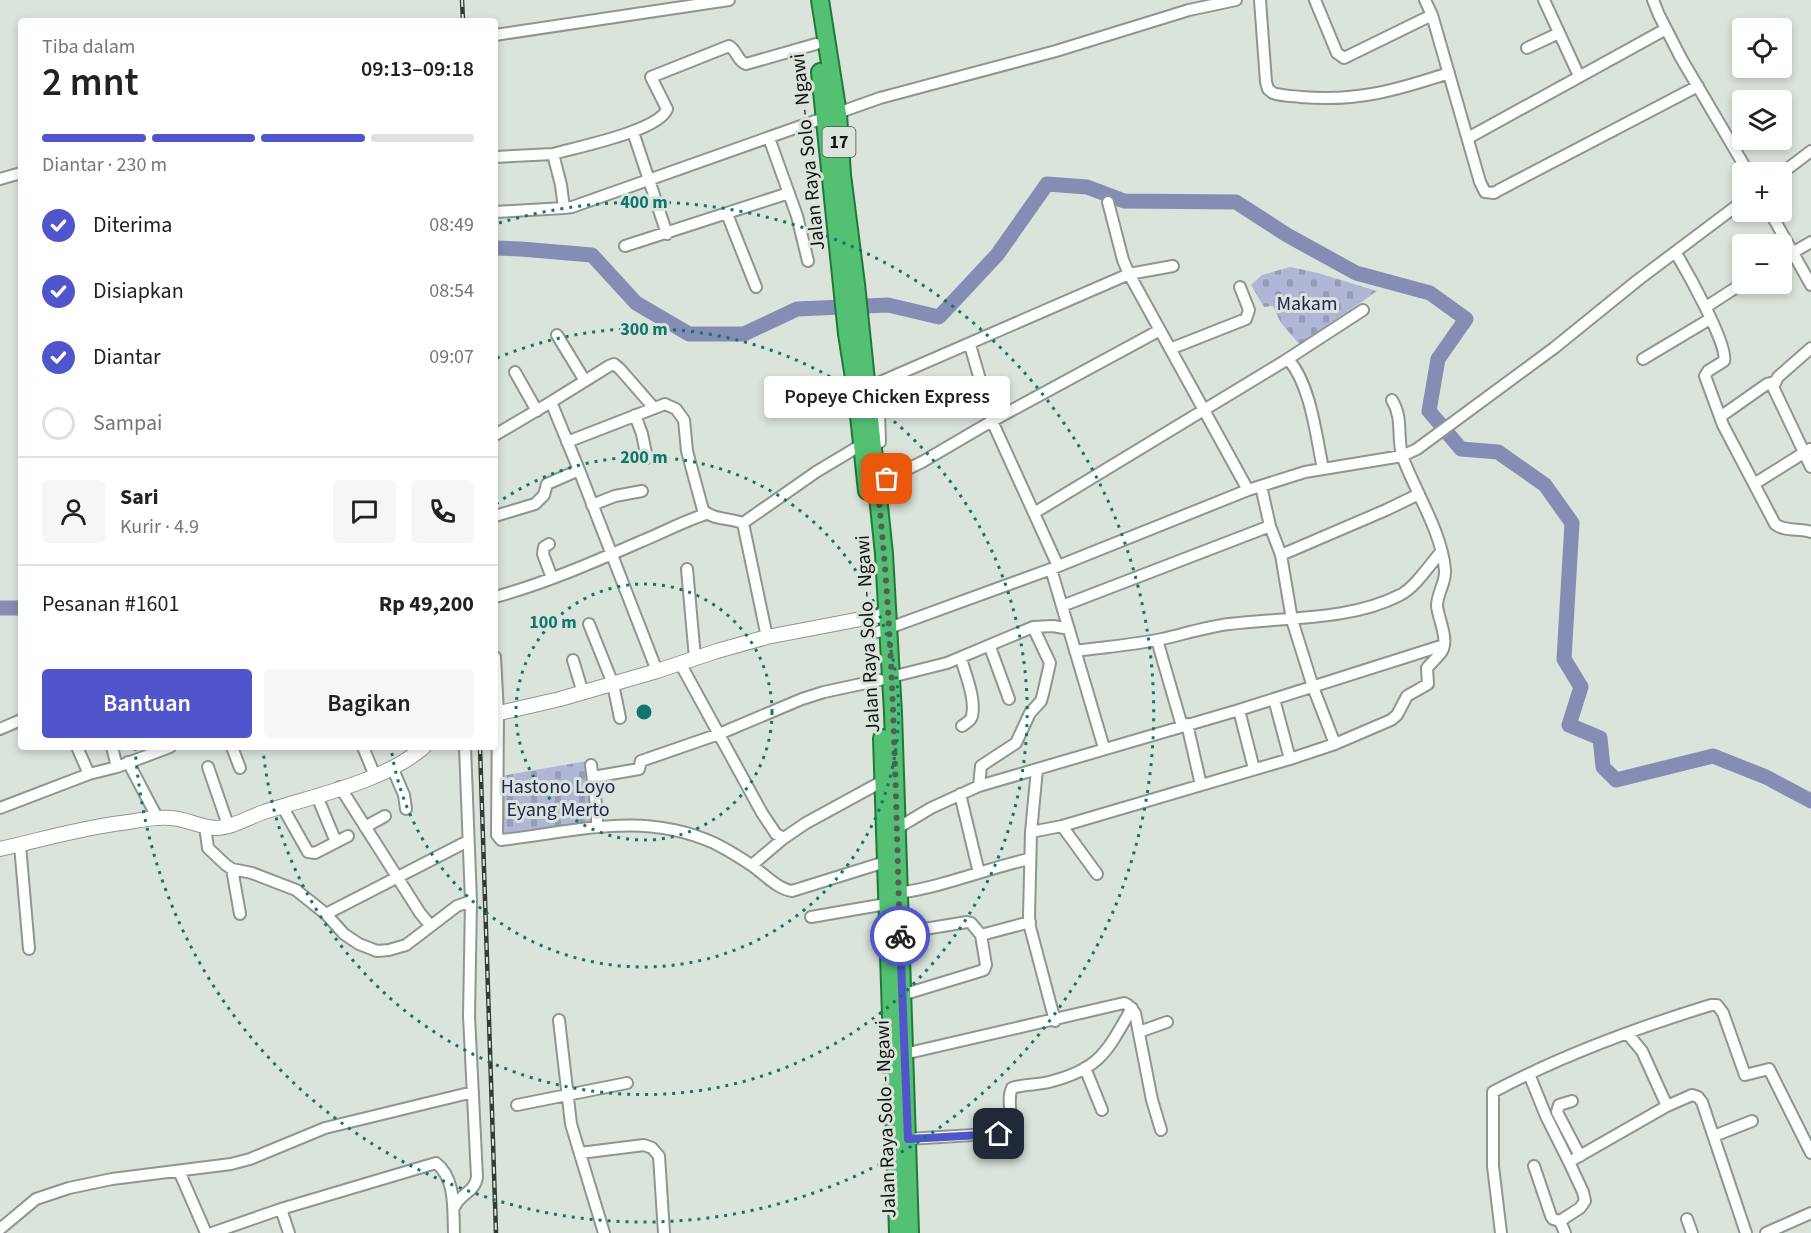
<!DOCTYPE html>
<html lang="id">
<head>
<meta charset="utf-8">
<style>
	:root { --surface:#fff; --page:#f6f6f6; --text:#222; --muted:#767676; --line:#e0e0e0; --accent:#5055cb }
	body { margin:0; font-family:"Source Sans 3",sans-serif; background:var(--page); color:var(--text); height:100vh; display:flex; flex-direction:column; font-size:22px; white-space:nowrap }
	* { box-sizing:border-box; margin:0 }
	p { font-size:20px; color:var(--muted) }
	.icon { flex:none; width:33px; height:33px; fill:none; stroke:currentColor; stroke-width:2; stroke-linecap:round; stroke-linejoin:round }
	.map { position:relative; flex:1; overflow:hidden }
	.drawer { position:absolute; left:18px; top:18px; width:480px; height:732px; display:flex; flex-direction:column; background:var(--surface); border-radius:6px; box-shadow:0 3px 9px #0003 }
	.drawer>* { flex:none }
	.fabs { position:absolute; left:1732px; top:18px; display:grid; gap:12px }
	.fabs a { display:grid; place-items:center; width:60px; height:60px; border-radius:6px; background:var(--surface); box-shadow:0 3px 9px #0003; font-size:30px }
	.pin { position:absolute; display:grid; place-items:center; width:51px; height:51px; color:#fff; margin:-26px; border-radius:12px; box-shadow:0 3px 9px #0006 }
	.courier { position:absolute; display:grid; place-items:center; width:60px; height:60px; margin:-30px; border:4px solid #5055cb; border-radius:50%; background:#fff; color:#222; box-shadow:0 2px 8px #0007 }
	.bubble { position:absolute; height:42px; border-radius:6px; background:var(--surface); box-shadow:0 3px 9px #0003; font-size:20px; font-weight:600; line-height:42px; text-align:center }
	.overview em { font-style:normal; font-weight:600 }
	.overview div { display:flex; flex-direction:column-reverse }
	.overview { display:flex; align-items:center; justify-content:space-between; height:102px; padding:0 24px }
	h1 { font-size:39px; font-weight:600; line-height:45px }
	.bar { display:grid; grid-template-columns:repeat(4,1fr); gap:9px 6px; align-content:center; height:72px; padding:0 24px }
	.bar i { height:8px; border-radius:4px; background:var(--line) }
	.bar .selected { background:var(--accent) }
	.bar p { grid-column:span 4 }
	.line { display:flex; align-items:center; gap:15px; padding:0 24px; border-top:2px solid var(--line) }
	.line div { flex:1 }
	.round { display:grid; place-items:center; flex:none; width:63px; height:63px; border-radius:6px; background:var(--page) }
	ol { padding:0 24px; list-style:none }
	li { display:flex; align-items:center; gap:18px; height:66px }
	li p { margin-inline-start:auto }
	li .icon { padding:6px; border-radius:50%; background:var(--accent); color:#fff; stroke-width:4 }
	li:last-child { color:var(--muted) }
	li i { width:33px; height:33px; border:3px solid var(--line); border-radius:50% }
	.action { display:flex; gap:12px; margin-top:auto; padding:12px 24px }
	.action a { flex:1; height:69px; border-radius:6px; background:var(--accent); color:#fff; font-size:24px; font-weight:600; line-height:69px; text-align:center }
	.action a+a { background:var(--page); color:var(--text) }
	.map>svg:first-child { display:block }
</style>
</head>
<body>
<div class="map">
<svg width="1811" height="1233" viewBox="0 0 1811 1233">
	<defs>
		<pattern id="cemetery-stones" width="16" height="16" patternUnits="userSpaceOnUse" patternTransform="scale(1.5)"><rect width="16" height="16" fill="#b0b6d5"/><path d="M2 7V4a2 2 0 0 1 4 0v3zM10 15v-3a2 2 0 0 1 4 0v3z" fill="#969bb6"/></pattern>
	</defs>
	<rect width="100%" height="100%" fill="#dae4db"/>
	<!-- cemetery -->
	<path fill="url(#cemetery-stones)" d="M1290,267L1318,273L1377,291L1300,345L1281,323L1273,306L1264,307L1251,285L1262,275Z
		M587,761L592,793L593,824L504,836L501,833V776Z"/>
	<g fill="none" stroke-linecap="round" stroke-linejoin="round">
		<!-- river -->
		<path stroke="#858db5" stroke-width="15" d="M495,248L521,249L592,255L636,303L689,334H744L797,309L888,305L939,317L997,255L1047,184L1087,187L1124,201L1236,202L1287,235L1356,273L1430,293L1466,319L1438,359L1429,411L1461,449L1498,452L1545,485L1572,523L1564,659L1581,687L1569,725L1600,738L1603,767L1616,780L1713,756L1766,777L1811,801
			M0,608H21"/>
		<defs>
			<path id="minor" d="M1260,0L1266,82L1268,89L1273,93C1282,96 1292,96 1301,97C1357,102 1397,90 1449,73
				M1315,0L1337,53L1344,58L1432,15
				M1425,0L1432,15L1480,182L1485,192L1494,193L1499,190L1698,86
				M1544,0L1579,76
				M1653,0L1659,15L1681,58L1748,172
				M495,35L729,0
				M1527,48L1559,33
				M633,132L667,234
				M769,138L797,216L808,261
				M1468,138L1666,29
				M553,154C577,147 659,131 667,109L651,77L729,46C737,50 737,61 746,64L816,44
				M495,157L553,154L561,185L564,208L572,207L880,98L1056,51L1189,10L1236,0
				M1782,173L1811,151
				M0,179L21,173
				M1108,202L1123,260L1129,274L1248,490
				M495,212L564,208
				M1770,212L1811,285
				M727,214L756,287
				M625,246L789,193
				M1676,253C1686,270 1729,346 1724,361L1708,371L1705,376L1723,425L1775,524C1785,532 1799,528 1811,532
				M1782,259L1811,242
				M1706,307L1743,283
				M557,335L585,381
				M970,345L992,421L1058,566
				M1811,348L1778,377L1773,387L1811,467
				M1170,349L1246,319L1249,310L1240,287
				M1288,359C1311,385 1316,436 1323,469
				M1643,359L1710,319
				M515,372L537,411
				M654,408L620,369L614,364L609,366L551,402L579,470L657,671
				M635,415L642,434L647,458
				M1720,417L1767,384L1774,382
				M495,435L551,402
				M567,442L665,404L676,409L684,420L687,451L703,510C713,520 730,518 743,523L816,472L861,445
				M880,442L878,383L1129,274L1173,266
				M877,484L922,462L992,421L1160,330
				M1754,484L1810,449
				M1261,486L1270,526L1281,555L1292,620L1313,687L1335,744
				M592,505L615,496L642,491
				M1034,513L1283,362L1363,310
				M495,516L535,504L544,495L547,484L579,470
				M743,523L767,637
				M549,544L544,547L543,554L552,578
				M1281,555L1386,510L1419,494
				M687,569L695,658
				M1051,569L1104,748
				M495,597C546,583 594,562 642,541C664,532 684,521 706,514
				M1062,606L1270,526
				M589,624L613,684L620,718
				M878,632L1051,569L1248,490L1305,472L1402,456L1417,449L1554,348L1638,280L1743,201
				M1157,640L1182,726
				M990,647L1009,699
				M1075,651C1104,647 1133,645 1162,639C1184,634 1206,627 1229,624C1284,617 1350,621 1400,595C1415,588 1430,564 1441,552
				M495,657L498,713L497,835L501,840C575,832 642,810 714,843C728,850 741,858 754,867C765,875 778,889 792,891L885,862
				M961,658C965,674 976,698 972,716C971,721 966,723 962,726
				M573,660L583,693
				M680,663L762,813L776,834L784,838L806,823L883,781
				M891,677L947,663L1033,627L1053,626L1069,629
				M1274,699L1290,759
				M1239,710L1254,769
				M1187,724L1201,785
				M0,729L21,720
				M77,747L89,774
				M112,747L117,767
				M232,747L240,768
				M363,747L375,776
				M128,762L158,819
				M591,765L597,812V826
				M208,767L228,825
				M392,767L404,795L406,809
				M1037,769L1031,832L1029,916L1030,927L1055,1021
				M593,777L639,769L641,761L719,734L802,699L824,692L880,680
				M979,786L981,766L1016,743L1030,713L1041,701L1043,694L1050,663L1033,627
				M340,787L420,913L430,925
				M960,794L979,873
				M317,796L336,842
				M282,806L308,852L315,853L348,836
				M0,808L89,774L117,767L170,747
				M205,826L208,848L226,865L232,869L252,873L296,890L326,914L344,934L359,944L377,951L389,950L406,945L457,906L471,901
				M1062,826L1097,874
				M365,827L385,816
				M896,829L931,808L979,786L1239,710L1444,645
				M1031,832L1062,826L1290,759L1335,744L1391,720L1397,715L1407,696L1428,684L1427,668C1432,662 1438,657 1442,651C1449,639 1438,618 1437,606C1437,593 1446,583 1445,570C1442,533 1416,493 1403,458C1396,438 1404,420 1392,400
				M20,845L29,949
				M752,865L784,838
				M232,869L240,914
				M898,893C943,887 985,869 1029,859
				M326,914L468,841
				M811,917L886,904
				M900,933L967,922L971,923L981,935
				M902,995L984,970L986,965L981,935L1030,922
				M559,1020L571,1124L604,1233
				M1139,1032L1167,1022
				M1627,1033L1642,1051L1667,1106
				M904,1054L1124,1003L1128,1005L1135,1013L1152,1100L1161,1130
				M1085,1068L1102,1110
				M1529,1074L1546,1116L1569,1162
				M1572,1101L1559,1105L1557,1112L1580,1156
				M517,1105L627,1083
				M1714,1136L1752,1121
				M908,1139L1005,1133C1017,1121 1005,1102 1012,1088C1023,1084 1037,1085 1049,1082C1101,1069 1107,1051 1132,1008
				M580,1153L644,1145L652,1148L659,1156L664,1233
				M1534,1166L1551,1216L1553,1219L1560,1221
				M179,1171L206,1233
				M455,1206C461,1193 475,1192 477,1177L469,1016L471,901L465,747
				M281,1209L436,1163C456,1178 453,1210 454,1233
				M1687,1219L1692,1233
				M0,1229L36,1199L69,1188L112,1179L231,1164L250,1159L325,1128L473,1092
				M212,1233L281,1209L289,1233
				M1501,1233L1493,1166V1092C1562,1055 1636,1028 1711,1005H1717L1723,1013L1745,1075L1769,1069L1811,1153
				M1565,1233L1560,1221L1580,1208L1585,1201L1583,1192L1569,1162L1667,1106L1692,1095L1698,1097L1702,1102L1746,1233
				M1766,1233L1811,1213"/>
			<path id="tertiary" d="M495,714L560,699L657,671L717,651L767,637L887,614
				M0,849C40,840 81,828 121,823C137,821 156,816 171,818C186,819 200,827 216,828C232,828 249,817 264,812C315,795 382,783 424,747"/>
			<path id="trunk" d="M820,0L838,114L842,175L856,284L884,554L893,713L910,1233
				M820,72L847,334L857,397L867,491
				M882,738L898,1233"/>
		</defs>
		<!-- minor casing -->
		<use href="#minor" stroke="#8e978f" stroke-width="14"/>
		<!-- tertiary casing -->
		<use href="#tertiary" stroke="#8e978f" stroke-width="16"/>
		<!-- trunk casing -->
		<use href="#trunk" stroke="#20793a" stroke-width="20"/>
		<!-- minor -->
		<use href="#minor" stroke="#fff" stroke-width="10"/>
		<!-- tertiary -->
		<use href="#tertiary" stroke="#fff" stroke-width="14"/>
		<!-- trunk -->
		<use href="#trunk" stroke="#54c074" stroke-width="16"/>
		<defs>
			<path id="rail" d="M462,0L463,21
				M480,747L496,1233"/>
		</defs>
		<!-- rail casing -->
		<use href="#rail" stroke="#363a36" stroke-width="4.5"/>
		<!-- rail -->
		<use href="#rail" stroke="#dae4db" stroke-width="2" stroke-dasharray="7" stroke-linecap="butt"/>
	</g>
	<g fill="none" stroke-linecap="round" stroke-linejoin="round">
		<!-- done -->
		<path stroke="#565c56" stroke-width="6" stroke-dasharray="0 10.8" d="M887,479L877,484C894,633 895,785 900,936"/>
		<!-- route -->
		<path stroke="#5055cb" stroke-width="8" d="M900,936L908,1139L999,1134"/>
	</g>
	<!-- distance rings -->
	<g fill="none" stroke="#0f766e" stroke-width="3" stroke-dasharray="3 6">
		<circle cx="644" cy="712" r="128"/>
		<path d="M496 504A255 255 0 1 1 391 747"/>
		<path d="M497 358A383 383 0 1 1 263 749"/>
		<path d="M499 223A510 510 0 1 1 135 748"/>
	</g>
	<g text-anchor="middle" stroke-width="6" stroke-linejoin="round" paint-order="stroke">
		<!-- shield labels -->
		<rect fill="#dae4db" stroke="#4c514c" stroke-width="1.5" x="822.5" y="127" width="33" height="30" rx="4.5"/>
		<g font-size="18" font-weight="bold" fill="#0f120f">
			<text x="839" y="148">17</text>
		</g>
		<!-- street labels -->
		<g font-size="20" fill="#0f120f" stroke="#dae4db">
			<text transform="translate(807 152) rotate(-96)" y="7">Jalan Raya Solo - Ngawi</text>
			<text transform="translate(867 634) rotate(-93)" y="7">Jalan Raya Solo - Ngawi</text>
			<text transform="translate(885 1119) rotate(-92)" y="7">Jalan Raya Solo - Ngawi</text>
		</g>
		<!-- park labels -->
		<g font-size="20" fill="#212457" stroke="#dae4db">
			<text x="1307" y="310">Makam</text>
			<text x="558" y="793">Hastono Loyo<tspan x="558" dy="23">Eyang Merto</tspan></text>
		</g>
	</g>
	<circle cx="644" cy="712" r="9" fill="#0f766e" stroke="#dae4db" stroke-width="3"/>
	<g font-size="18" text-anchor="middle" font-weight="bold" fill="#0f766e" stroke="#dae4db" stroke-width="6" stroke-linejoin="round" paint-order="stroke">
		<text x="644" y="208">400 m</text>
		<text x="644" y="335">300 m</text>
		<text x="644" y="463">200 m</text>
		<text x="553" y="628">100 m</text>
	</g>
</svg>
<div class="fabs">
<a><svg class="icon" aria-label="locate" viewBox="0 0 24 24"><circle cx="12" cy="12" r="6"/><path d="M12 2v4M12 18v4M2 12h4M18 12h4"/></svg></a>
<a><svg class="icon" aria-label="layers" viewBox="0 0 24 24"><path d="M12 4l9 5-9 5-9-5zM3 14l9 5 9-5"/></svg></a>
<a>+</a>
<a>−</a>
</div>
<div class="pin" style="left:887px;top:479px;background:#ea580c"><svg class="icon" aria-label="bag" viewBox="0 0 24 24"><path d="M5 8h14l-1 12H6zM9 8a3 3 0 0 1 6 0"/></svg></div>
<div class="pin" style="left:999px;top:1134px;background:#1f2937"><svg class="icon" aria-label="home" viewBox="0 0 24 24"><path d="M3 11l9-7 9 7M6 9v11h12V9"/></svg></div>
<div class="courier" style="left:900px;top:936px"><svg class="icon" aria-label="bike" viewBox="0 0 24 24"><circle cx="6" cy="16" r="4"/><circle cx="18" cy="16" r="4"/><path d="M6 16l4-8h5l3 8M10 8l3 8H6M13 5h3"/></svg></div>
<div class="bubble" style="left:764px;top:376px;width:246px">Popeye Chicken Express</div>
<section class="drawer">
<div class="overview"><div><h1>2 mnt</h1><p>Tiba dalam</p></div><em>09:13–09:18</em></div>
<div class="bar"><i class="selected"></i><i class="selected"></i><i class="selected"></i><i></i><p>Diantar · 230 m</p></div>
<ol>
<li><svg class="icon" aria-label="check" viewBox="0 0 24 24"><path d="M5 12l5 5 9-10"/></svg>Diterima<p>08:49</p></li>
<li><svg class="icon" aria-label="check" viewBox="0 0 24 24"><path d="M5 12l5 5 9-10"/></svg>Disiapkan<p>08:54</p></li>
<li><svg class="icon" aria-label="check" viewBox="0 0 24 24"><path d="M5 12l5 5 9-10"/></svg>Diantar<p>09:07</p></li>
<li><i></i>Sampai</li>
</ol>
<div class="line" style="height:108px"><a class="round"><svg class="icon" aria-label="person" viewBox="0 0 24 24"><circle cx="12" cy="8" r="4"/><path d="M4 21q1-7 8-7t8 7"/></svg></a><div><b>Sari</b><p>Kurir · 4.9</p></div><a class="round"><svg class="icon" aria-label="chat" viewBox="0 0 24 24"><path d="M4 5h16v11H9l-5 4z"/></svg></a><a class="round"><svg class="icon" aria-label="phone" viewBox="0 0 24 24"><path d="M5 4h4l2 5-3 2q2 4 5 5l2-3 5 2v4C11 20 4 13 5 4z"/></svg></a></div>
<div class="line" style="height:78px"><div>Pesanan #1601</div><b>Rp 49,200</b></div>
<div class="action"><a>Bantuan</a><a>Bagikan</a></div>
</section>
</div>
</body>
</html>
